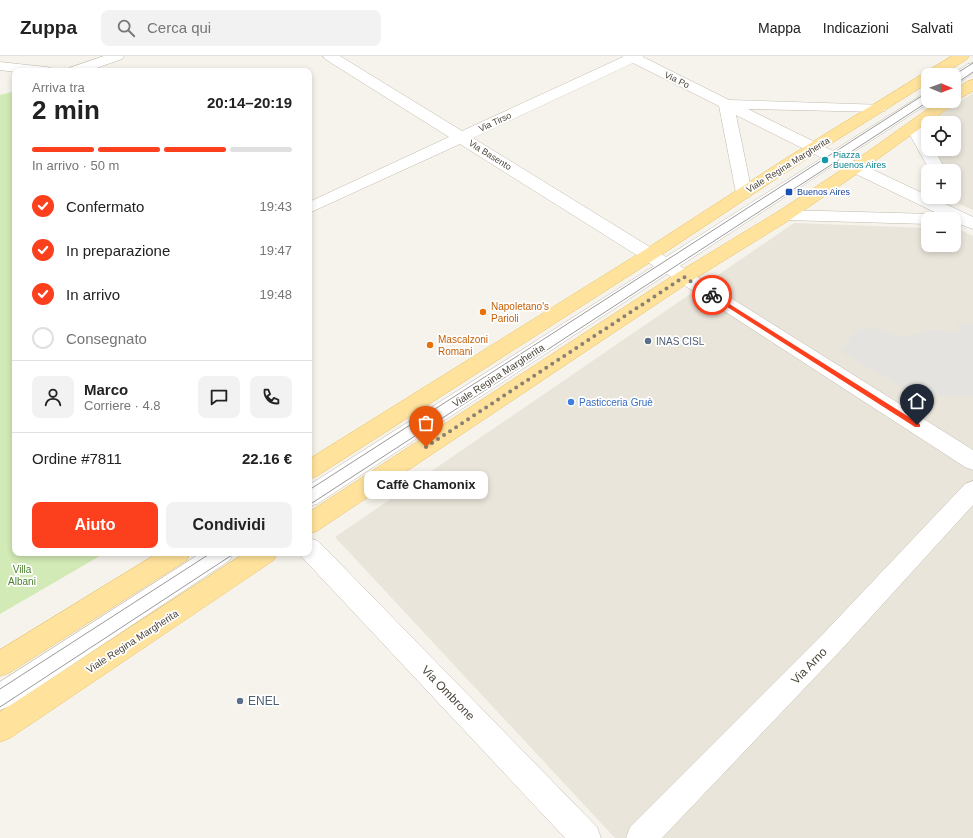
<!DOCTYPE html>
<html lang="it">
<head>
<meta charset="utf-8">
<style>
	:root { --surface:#fff; --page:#f2f2f2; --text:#222; --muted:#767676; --line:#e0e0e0; --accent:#fc3f1d }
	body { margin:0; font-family:Arial,sans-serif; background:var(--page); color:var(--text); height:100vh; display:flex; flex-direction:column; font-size:15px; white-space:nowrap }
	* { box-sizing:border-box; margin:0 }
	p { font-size:13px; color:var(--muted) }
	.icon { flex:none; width:22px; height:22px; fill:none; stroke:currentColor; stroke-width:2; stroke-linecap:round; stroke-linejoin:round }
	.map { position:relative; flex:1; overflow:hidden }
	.side { position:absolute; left:12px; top:12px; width:300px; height:488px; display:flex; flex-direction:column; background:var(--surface); border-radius:8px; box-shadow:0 2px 6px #0003 }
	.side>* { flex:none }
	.needle { width:26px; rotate:91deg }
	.tools { position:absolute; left:921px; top:12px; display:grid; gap:8px }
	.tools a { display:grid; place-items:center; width:40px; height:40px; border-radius:8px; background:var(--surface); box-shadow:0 2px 6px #0003; font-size:20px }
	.pin { position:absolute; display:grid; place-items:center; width:34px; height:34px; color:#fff; margin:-41px -17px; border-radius:50% 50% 50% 0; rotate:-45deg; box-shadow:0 0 4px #0007 }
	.pin .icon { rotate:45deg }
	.courier { position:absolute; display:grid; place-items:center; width:40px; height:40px; margin:-20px; border:3px solid #fc3f1d; border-radius:50%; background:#fff; color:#222; box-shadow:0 1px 5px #0007 }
	.bubble { position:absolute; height:28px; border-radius:8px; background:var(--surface); box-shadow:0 2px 6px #0003; font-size:13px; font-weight:600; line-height:28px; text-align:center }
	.summary em { font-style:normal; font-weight:600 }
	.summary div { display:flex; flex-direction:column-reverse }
	.summary { display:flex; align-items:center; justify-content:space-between; height:68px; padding:0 20px }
	h1 { font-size:26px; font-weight:600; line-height:30px }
	.bar { display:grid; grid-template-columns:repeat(4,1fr); gap:6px 4px; align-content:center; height:48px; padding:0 20px }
	.bar i { height:5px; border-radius:3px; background:var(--line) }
	.bar .selected { background:var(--accent) }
	.bar p { grid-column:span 4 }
	.line { display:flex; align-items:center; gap:10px; padding:0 20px; border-top:1px solid var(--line) }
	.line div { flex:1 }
	.round { display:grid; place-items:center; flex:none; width:42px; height:42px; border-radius:8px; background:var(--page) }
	ol { padding:0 20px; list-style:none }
	li { display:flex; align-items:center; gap:12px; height:44px }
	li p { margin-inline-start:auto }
	li .icon { padding:4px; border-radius:50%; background:var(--accent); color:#fff; stroke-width:4 }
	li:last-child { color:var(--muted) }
	li i { width:22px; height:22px; border:2px solid var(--line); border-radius:50% }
	.cta { display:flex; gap:8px; margin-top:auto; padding:8px 20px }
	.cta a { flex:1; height:46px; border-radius:8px; background:var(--accent); color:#fff; font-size:16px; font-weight:600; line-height:46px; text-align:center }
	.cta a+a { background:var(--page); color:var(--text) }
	header { display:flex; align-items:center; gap:24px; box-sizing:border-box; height:56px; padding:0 20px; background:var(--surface); border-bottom:1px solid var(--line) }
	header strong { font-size:19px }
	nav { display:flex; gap:22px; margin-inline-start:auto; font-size:14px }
	.search { width:280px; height:36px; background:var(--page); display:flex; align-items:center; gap:10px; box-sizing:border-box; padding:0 14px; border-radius:8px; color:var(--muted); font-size:15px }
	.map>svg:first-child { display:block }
</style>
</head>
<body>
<header>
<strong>Zuppa</strong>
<div class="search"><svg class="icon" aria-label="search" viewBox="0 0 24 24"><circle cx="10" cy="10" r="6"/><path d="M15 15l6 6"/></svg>Cerca qui</div>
<nav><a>Mappa</a><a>Indicazioni</a><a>Salvati</a></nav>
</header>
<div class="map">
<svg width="973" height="782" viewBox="0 0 973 782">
	<rect width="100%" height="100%" fill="#f6f3ec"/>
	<!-- residential -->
	<path fill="#eae5da" d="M973,37V154L957,147L954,141V115H941L930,93H954V67H928V88L920,72Z
		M794,167L928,172V189H954V173H958L973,180V782H615L335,481Z"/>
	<!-- green -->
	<path fill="#d2eab5" d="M15,35V497H105L0,558V39Z"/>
	<!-- parking -->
	<path fill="#e5e3e0" d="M957,267L973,268V340L915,339L840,295L858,273H880L897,280L915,279L930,274L961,276Z"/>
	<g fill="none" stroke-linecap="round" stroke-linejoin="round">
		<defs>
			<path id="minor" d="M104,0H124L122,3L88,15H67L69,12Z
				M323,0H340L462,75L623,1L622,0H644L643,1L729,44L885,49L887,52L885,55L880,56L748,53L833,95L923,38L928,37V45H932L846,101L973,161V173L954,166V163H949L835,108L680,210L973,394V414L965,411L667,218L317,448L309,450V429L654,210L460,88L309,157V146L449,81L325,3ZM633,7L719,50L736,137L738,141L744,142L750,141L752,137L736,59L822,102L666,201L473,82Z
				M0,6L46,11L51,12L53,15L15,16L0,14Z
				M973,7V17L959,27L954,28V19H952L968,8Z
				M913,65L918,67C925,76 928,82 928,93H934L946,115H930L905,70L908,67Z
				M785,154L933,158L939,159L942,163H928V168L785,164L779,163L776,159L779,155Z
				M973,425V449L841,594L662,782H626L630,771L823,578L965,428Z
				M309,482L318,485L597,771L601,782H565L300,499L299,497H309Z
				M201,497H233L230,504L10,650L0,654V626Z"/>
			<path id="major" d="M952,0H969L967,3L942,19H928V27L800,107L655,203L317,420L309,423V403L643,195L788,101Z
				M973,24V35L956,45L954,48L861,115L791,163L691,225L317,475L309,478V456L677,217L779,155L849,109L939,45H954V34L968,25Z
				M158,497H190L187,504L9,617L0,620V594Z
				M245,497H277L274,504L10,682L0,686V656Z"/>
		</defs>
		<!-- minor casing -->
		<use href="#minor" stroke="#c2bbae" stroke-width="1"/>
		<!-- major casing -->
		<use href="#major" stroke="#e6c16a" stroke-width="1"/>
		<!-- minor -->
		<use href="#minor" fill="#fff" fill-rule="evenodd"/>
		<!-- major -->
		<use href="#major" fill="#ffe39c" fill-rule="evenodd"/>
		<!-- tram -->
		<path stroke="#9a9a9a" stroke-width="1" d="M954,19L973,7
			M954,29L973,16
			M309,434L928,36
			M309,449L929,45
			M0,633L211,497
			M0,651L235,497"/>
	</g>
	<!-- route -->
	<path fill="#fc3f1d" d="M712,237L920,368V371H915L710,240V238Z"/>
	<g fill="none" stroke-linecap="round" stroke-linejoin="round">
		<!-- done -->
		<path stroke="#878178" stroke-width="4" stroke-dasharray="0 7.2" d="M426,391L684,221L712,239"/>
	</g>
	<!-- markers -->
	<circle fill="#0f9aa8" stroke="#fff" stroke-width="1.5" cx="825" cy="104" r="4"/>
	<rect fill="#1a4fb4" stroke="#fff" stroke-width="1.5" x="785" y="132" width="8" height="8" rx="2"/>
	<g fill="#e8710a" stroke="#fff" stroke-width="1.5">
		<circle cx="483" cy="256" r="4"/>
		<circle cx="430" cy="289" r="4"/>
	</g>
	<g fill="#5c6f8a" stroke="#fff" stroke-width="1.5">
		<circle cx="648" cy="285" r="4"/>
		<circle cx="240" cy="645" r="4"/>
	</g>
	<circle fill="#3f7fe0" stroke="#fff" stroke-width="1.5" cx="571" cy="346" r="4"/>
	<g text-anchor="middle" stroke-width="3.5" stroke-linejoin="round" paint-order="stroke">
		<!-- far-street labels -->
		<g font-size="9" fill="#4b4439" stroke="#fff">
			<text transform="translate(677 24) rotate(26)" y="3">Via Po</text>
			<text transform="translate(495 66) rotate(-25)" y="3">Via Tirso</text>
			<text transform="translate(490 99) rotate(32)" y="3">Via Basento</text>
			<text transform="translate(788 109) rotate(-32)" y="3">Viale Regina Margherita</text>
		</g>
		<!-- far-culture labels -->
		<g font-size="9" fill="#0d838f" stroke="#fff" text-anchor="start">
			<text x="833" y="102">Piazza<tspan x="833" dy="10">Buenos Aires</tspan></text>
		</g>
		<!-- far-transit labels -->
		<g font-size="9" fill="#164399" stroke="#fff" text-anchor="start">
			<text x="797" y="139">Buenos Aires</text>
		</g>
		<!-- food labels -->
		<g font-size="10" fill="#c56008" stroke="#fff" text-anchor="start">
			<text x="491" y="254">Napoletano's<tspan x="491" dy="12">Parioli</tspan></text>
			<text x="438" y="287">Mascalzoni<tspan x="438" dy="12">Romani</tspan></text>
		</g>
		<!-- service labels -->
		<g font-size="10" fill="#4e5e75" stroke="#fff" text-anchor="start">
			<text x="656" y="289">INAS CISL</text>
		</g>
		<!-- street labels -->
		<g font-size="10" fill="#4b4439" stroke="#fff">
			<text transform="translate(498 319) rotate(-33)" y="4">Viale Regina Margherita</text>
			<text transform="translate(132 585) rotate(-33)" y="4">Viale Regina Margherita</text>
		</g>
		<!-- shop labels -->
		<g font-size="10" fill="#366cbe" stroke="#fff" text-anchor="start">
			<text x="579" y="350">Pasticceria Gruè</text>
		</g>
		<!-- park labels -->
		<g font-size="10" fill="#4a7f2a" stroke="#fff">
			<text x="22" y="517">Villa<tspan x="22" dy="12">Albani</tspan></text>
		</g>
		<!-- near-street labels -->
		<g font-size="12" fill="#4b4439" stroke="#fff">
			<text transform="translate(809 610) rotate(-46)" y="4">Via Arno</text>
			<text transform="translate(448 637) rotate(46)" y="4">Via Ombrone</text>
		</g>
		<!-- near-service labels -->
		<g font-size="12" fill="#4e5e75" stroke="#fff" text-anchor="start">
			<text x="248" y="649">ENEL</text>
		</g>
	</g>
</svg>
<div class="tools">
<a><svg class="needle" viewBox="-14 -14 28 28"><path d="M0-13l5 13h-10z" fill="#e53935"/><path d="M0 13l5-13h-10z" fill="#767676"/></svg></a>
<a><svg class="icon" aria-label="locate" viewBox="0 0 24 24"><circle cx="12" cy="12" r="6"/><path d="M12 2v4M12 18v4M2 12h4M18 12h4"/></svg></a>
<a>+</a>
<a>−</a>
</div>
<div class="pin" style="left:426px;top:391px;background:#ea580c"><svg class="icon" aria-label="bag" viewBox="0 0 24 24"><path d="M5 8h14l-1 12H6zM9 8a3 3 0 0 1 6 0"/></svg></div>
<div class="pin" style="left:917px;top:369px;background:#1f2937"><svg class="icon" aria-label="home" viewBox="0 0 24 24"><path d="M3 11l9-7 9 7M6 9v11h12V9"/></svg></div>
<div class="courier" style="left:712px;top:239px"><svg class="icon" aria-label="bike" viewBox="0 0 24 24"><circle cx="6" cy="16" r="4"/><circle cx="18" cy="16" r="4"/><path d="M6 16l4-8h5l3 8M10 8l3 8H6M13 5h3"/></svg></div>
<div class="bubble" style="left:364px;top:415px;width:124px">Caffè Chamonix</div>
<section class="side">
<div class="summary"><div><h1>2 min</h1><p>Arriva tra</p></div><em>20:14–20:19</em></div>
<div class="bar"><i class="selected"></i><i class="selected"></i><i class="selected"></i><i></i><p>In arrivo · 50 m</p></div>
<ol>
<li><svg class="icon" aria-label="check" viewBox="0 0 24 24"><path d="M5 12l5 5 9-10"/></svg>Confermato<p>19:43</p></li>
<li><svg class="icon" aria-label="check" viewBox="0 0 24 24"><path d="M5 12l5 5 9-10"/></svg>In preparazione<p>19:47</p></li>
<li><svg class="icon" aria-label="check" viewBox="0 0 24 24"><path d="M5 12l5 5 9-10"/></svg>In arrivo<p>19:48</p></li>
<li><i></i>Consegnato</li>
</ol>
<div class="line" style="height:72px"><a class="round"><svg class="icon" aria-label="person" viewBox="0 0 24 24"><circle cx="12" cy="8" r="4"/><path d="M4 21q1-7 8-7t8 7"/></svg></a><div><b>Marco</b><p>Corriere · 4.8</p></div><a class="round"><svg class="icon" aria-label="chat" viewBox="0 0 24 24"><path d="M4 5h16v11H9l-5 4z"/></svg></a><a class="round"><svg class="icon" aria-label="phone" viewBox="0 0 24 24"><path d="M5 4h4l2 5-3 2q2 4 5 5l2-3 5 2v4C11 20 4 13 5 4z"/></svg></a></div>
<div class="line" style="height:52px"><div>Ordine #7811</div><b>22.16 €</b></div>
<div class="cta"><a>Aiuto</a><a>Condividi</a></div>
</section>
</div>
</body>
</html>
